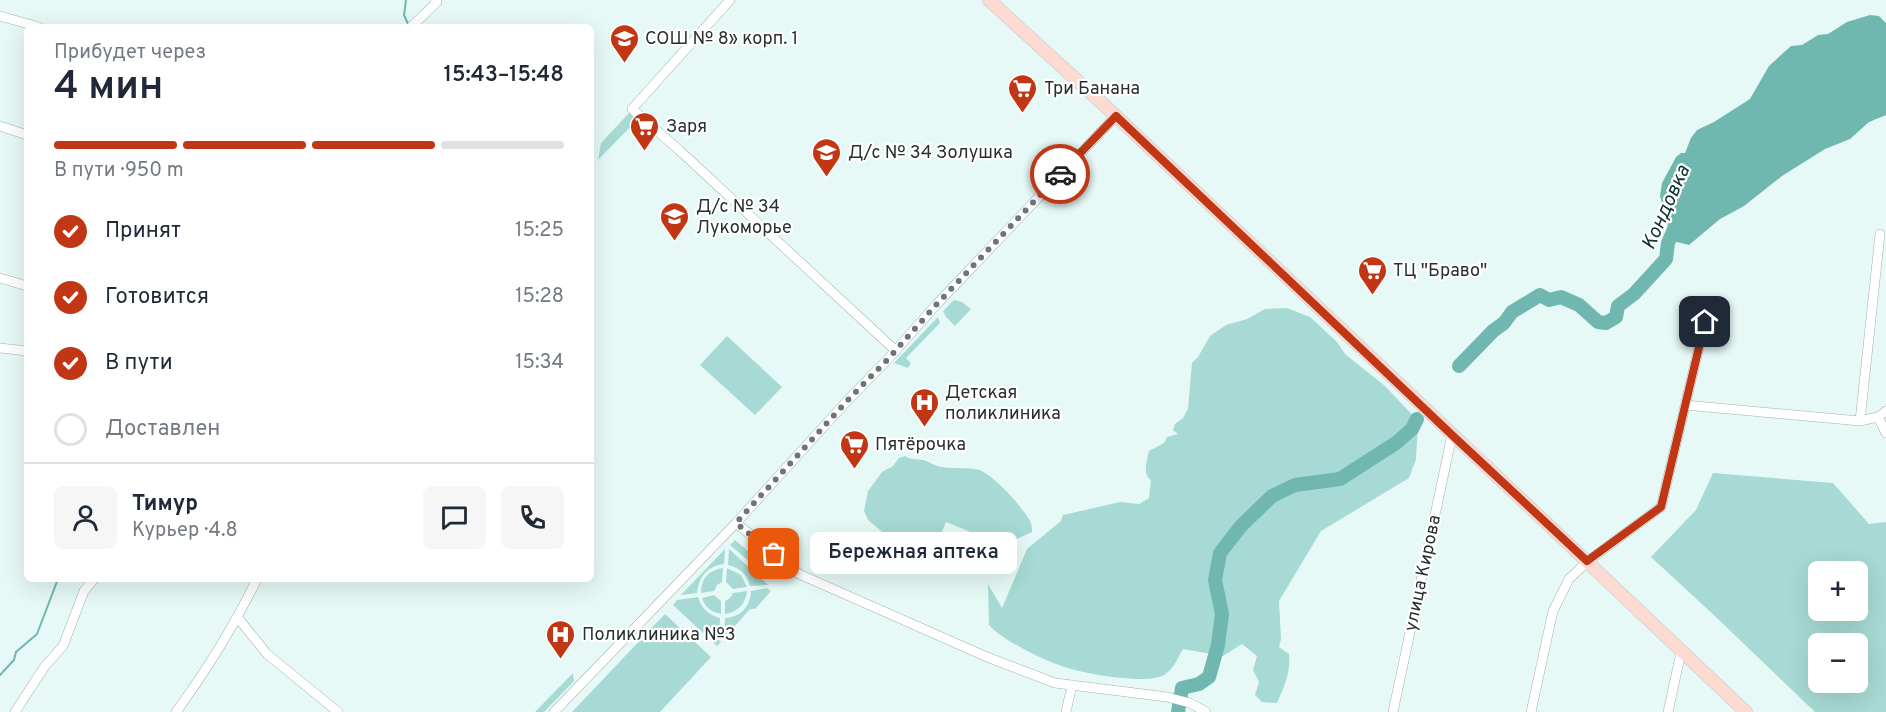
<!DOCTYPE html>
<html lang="ru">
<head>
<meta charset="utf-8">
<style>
	:root { --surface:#fff; --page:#f6f6f7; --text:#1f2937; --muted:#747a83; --line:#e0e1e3; --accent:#c13715 }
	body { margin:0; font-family:Overpass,sans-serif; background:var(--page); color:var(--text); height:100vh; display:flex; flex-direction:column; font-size:22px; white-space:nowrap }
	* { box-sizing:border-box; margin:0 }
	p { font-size:20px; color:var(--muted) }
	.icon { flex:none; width:33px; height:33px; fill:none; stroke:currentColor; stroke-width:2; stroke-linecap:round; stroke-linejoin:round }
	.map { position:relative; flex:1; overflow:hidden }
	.side { position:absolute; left:24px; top:24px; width:570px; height:558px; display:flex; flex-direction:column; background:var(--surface); border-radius:9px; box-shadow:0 6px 24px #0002 }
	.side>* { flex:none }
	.fabs { position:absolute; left:1808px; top:561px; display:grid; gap:12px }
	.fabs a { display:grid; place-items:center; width:60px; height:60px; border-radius:9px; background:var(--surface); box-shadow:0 6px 24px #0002; font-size:30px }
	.pin { position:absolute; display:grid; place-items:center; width:51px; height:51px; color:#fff; margin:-26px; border-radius:12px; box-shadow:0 3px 9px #0006 }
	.courier { position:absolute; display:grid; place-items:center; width:60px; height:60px; margin:-30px; border:4px solid #c13715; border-radius:50%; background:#fff; color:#222; box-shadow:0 2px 8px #0007 }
	.bubble { position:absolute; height:42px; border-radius:9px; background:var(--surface); box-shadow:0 6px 24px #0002; font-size:20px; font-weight:600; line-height:42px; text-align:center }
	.overview em { font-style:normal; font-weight:600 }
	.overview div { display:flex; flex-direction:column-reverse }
	.overview { display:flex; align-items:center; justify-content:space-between; height:102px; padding:0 30px }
	h1 { font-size:39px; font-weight:600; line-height:45px }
	.bar { display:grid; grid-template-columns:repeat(4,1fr); gap:9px 6px; align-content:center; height:72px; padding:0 30px }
	.bar i { height:8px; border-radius:4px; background:var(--line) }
	.bar .current { background:var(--accent) }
	.bar p { grid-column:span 4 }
	.line { display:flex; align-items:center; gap:15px; padding:0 30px; border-top:2px solid var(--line) }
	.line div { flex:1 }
	.round { display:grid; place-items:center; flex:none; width:63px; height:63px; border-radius:9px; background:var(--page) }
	ol { padding:0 30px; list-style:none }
	li { display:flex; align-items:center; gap:18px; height:66px }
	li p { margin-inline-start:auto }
	li .icon { padding:6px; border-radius:50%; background:var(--accent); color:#fff; stroke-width:4 }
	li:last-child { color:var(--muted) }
	li i { width:33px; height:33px; border:3px solid var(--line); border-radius:50% }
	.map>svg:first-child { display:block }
</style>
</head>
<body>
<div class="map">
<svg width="1886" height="712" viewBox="0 0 1886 712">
	<rect width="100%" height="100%" fill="#e6f9f6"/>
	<!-- green -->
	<path fill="#a7dad4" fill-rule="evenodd" d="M631,111L639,118L598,160L601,143Z
		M954,300L962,302L971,309L955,326L946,317L943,311Z
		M1287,308L1310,317L1337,342L1345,354L1385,386L1418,421L1416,459L1409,478L1321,531L1279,601L1281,639L1279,647L1289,654C1291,672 1284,687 1277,703L1262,702L1255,695L1259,682L1253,670L1257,656L1242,644L1223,656L1183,649C1177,659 1174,669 1164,675C1147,685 1085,674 1065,667C1047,662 1000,639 989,625L988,584L1002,608L1027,549L1061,521L1063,515L1120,502L1139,504L1149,498L1151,480C1142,474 1147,461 1149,451L1164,443L1167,437L1178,434L1173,430L1175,424L1183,418L1188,409L1192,363L1198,357L1210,336L1226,325L1247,319L1265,309Z
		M938,317L940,323L906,358L911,363L908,368L894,363Z
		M727,336L782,387L755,415L700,365Z
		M905,456C911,460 917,459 923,460C930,462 935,466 941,467C954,469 967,467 979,470C990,473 1014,498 1020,507C1026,515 1033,521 1032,532L1017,539L998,534L988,539L946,522L927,567L911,562L901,543L890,544L887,536L868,520L864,511L868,491L882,472L893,466L899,458Z
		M1713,473L1833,483L1869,524L1886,522V712H1815L1717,618L1651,557L1696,510ZM1818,572H1857V610H1818ZM1818,644H1857V682H1818Z
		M735,540L769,569L764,574L730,545Z
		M725,549L724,564C707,566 699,577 697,593L681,595Z
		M729,549L768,585L750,586C747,574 740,568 728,565Z
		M723,568L722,582L717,585L714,591L701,593C701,578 709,570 723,568Z
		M727,568L741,575L747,587L733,589L726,582Z
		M767,588L771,591L755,609H750L734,627L733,635L727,641L724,638L725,618C741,617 750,607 751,591Z
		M747,591C745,605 738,612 725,614V601L730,598L733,593Z
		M714,595L721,601V614C711,612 705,607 702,598Z
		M698,597C701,608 709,615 720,618L719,640L721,642L717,646L673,605L677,600Z
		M665,614L711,657L660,712H572Z
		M573,673L574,681L544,712H535Z"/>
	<!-- water -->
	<path fill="#70b7af" d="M1870,15L1879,16L1886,23V115L1869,122L1850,139L1825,149L1782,176L1744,206L1720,219L1689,245L1677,242L1668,243L1669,230L1660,196L1662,183L1676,157L1681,153H1685L1691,138L1697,130L1714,122L1750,99L1769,66L1791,46L1802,45L1818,35L1828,34L1847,22Z"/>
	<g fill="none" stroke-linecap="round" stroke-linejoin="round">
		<!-- stream -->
		<path stroke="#70b7af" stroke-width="2" d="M406,0L404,15L408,24
			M0,675L14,660L16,652L37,634L58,579"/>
		<!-- river -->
		<path stroke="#70b7af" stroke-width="14" d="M1459,366L1493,331L1504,323L1512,312L1540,295L1549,300L1561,297L1579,305L1598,322L1606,323L1616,317L1618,306L1634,294L1666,259L1668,243L1675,227
			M1178,712L1182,688L1199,684L1209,677L1218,645L1222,614L1215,580L1220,553L1241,526L1272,496L1295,485L1340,479L1396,443L1412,429L1417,419"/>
		<defs>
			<path id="minor" d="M730,0L632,109L679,150L896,351
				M0,16L39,27
				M411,27L437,2L435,0
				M0,126L27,135
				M0,278L27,286
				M0,348L27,351
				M1685,405L1860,421L1878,417L1886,411
				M1878,417L1886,433
				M1860,421L1880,234
				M736,523L799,574L987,657L1055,683L1167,697L1190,703L1206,712
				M238,618L267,654L338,712
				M15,712L45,666L63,646L84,591L94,579
				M176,712C207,670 234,626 257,579
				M554,712L736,523L847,401L888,359L936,305L1116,116
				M1066,712L1072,685
				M1393,712L1452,435
				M1531,712L1553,611L1569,579L1588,561L1661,507L1705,322
				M1668,712L1681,652"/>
			<path id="major" d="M989,0L1116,116L1746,712"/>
		</defs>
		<!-- minor casing -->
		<use href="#minor" stroke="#a0b2b0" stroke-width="10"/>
		<!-- major casing -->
		<use href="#major" stroke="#d4d6d5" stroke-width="14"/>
		<!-- minor -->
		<use href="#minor" stroke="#fff" stroke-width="9"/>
		<!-- major -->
		<use href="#major" stroke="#fedbd2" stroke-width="12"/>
	</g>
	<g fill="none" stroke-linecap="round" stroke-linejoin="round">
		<!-- done -->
		<path stroke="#6b7675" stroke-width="6" stroke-dasharray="0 10.8" d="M774,554L736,523L847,401L888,359L936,305L1060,174"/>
		<!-- route -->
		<path stroke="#c13715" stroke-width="8" d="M1060,174L1116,116L1452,435L1587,561L1661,507L1705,322"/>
	</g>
	<!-- icons -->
	<defs>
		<symbol id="school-pin" viewBox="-11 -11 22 30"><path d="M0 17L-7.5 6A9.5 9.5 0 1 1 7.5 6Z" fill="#c13715" stroke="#fff"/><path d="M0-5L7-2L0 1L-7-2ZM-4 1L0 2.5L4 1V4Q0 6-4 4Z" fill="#fff"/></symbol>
		<symbol id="supermarket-pin" viewBox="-11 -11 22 30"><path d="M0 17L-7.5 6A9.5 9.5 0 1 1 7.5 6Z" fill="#c13715" stroke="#fff"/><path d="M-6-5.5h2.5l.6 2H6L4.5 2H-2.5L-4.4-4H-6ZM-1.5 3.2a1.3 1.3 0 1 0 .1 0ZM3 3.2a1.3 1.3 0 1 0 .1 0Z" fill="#fff"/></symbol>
		<symbol id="hospital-pin" viewBox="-11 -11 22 30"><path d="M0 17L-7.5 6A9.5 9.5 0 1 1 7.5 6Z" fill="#c13715" stroke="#fff"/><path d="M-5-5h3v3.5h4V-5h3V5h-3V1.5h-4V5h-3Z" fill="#fff"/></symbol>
	</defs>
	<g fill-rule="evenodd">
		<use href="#school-pin" x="608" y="22" width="33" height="45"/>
		<use href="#supermarket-pin" x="1006" y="72" width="33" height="45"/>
		<use href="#supermarket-pin" x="628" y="110" width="33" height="45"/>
		<use href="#school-pin" x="810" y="136" width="33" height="45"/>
		<use href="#school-pin" x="658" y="200" width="33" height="45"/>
		<use href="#supermarket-pin" x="1356" y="254" width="33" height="45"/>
		<use href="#hospital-pin" x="908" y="386" width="33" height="45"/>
		<use href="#supermarket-pin" x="838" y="428" width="33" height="45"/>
		<use href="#hospital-pin" x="544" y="618" width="33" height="45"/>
	</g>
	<g text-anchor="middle" stroke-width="4.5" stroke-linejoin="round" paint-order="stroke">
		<!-- poi labels -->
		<g font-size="18" fill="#29302f" stroke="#fff" text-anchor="start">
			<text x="645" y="44">СОШ № 8» корп. 1</text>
			<text x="1044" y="94">Три Банана</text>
			<text x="666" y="132">Заря</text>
			<text x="848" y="158">Д/с № 34 Золушка</text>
			<text x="696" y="212">Д/с № 34<tspan x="696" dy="21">Лукоморье</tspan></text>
			<text x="1393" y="276">ТЦ "Браво"</text>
			<text x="945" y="398">Детская<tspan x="945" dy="21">поликлиника</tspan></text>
			<text x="875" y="450">Пятёрочка</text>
			<text x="582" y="640">Поликлиника №3</text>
		</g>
		<!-- street labels -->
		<g font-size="18" fill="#29302f" stroke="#fff">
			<text transform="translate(1422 573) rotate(-78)" y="6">улица Кирова</text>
		</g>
		<!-- water labels -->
		<g font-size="20" font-style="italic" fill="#0f322f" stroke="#fff">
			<text transform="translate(1665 207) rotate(-66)" y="7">Кондовка</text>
		</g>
	</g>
</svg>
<div class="fabs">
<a>+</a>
<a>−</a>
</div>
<div class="pin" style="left:774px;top:554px;background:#ea580c"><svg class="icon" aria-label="bag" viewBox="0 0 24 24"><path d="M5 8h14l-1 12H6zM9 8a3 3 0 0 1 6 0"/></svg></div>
<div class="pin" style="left:1705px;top:322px;background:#1f2937"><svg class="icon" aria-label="home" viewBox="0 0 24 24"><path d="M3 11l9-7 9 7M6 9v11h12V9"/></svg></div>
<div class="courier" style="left:1060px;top:174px"><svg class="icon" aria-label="car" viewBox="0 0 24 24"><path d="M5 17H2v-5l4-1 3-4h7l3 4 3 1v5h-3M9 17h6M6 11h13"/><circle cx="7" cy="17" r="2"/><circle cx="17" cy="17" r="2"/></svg></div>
<div class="bubble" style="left:810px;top:532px;width:207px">Бережная аптека</div>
<section class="side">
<div class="overview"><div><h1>4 мин</h1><p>Прибудет через</p></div><em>15:43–15:48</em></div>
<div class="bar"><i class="current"></i><i class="current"></i><i class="current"></i><i></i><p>В пути · 950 m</p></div>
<ol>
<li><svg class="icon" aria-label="check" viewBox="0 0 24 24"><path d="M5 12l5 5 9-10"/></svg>Принят<p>15:25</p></li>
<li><svg class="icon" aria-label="check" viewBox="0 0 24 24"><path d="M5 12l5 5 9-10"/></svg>Готовится<p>15:28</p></li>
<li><svg class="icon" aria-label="check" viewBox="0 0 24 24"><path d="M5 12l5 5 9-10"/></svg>В пути<p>15:34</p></li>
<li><i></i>Доставлен</li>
</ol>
<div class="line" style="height:108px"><a class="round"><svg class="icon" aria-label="person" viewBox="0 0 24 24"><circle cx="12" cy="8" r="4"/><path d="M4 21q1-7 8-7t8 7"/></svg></a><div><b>Тимур</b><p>Курьер · 4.8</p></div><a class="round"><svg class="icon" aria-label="chat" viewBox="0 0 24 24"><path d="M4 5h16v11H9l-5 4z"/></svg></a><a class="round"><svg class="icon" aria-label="phone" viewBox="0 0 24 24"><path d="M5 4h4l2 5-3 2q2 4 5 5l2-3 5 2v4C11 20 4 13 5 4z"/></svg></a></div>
</section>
</div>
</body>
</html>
